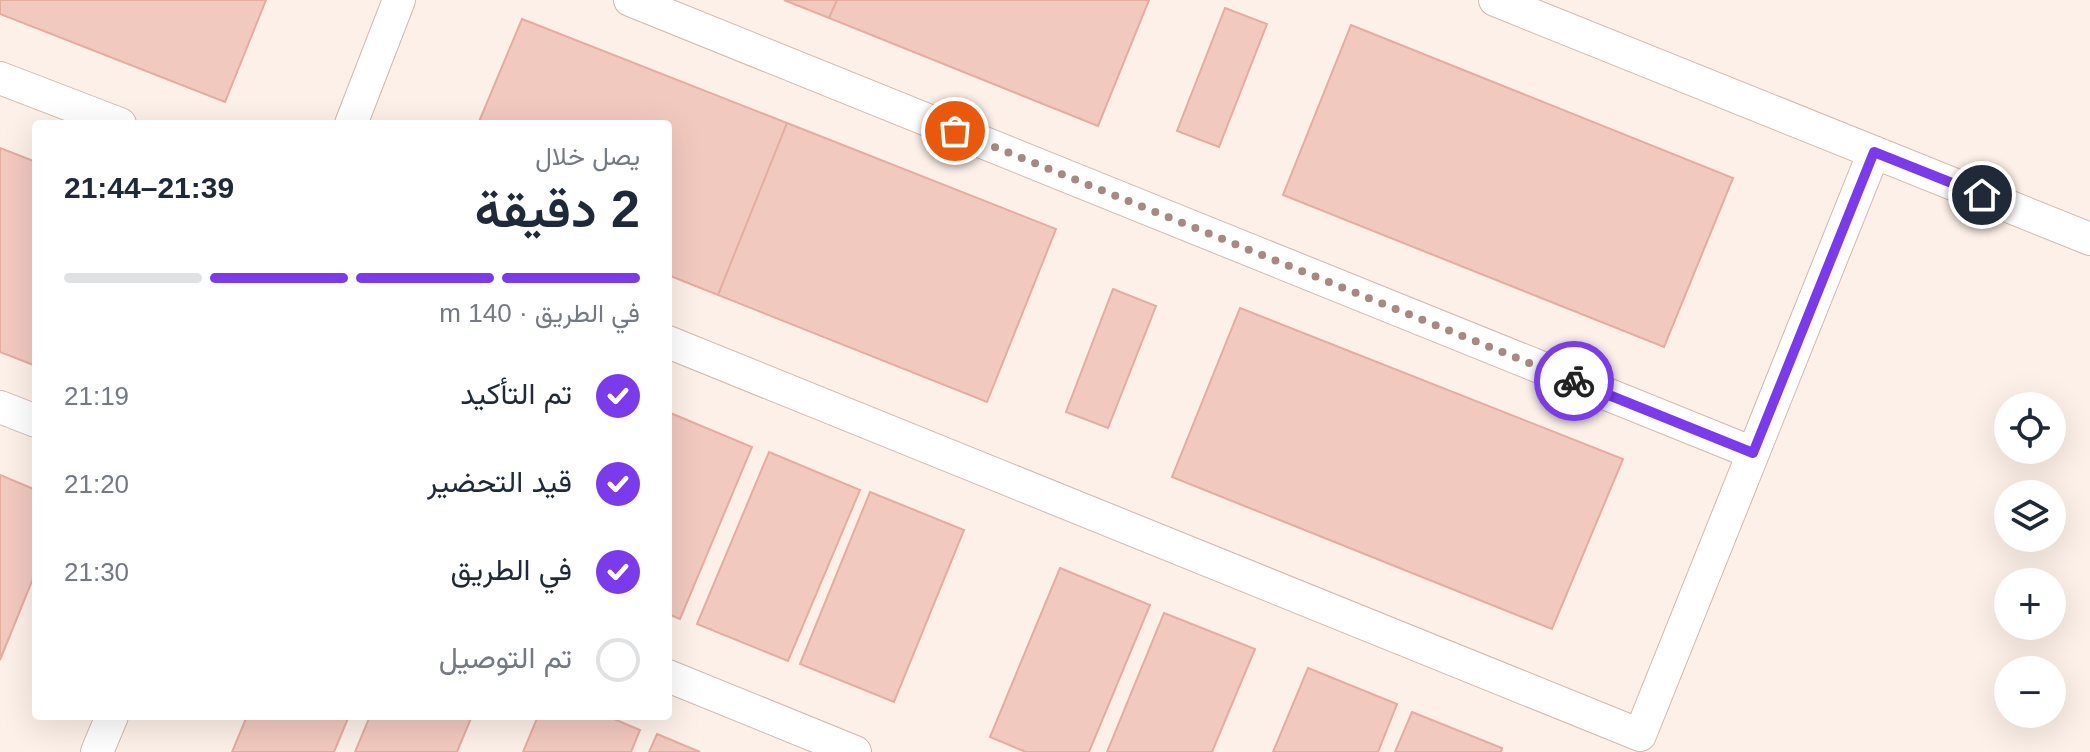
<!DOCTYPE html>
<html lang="ar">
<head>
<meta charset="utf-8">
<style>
	:root { --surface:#fff; --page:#f2f2f3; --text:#1f2937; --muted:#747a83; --line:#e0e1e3; --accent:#7c3aed }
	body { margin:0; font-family:Arial,Vazirmatn,sans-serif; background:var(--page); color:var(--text); direction:rtl; height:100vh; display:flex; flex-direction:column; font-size:30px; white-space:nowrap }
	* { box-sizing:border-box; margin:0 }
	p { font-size:26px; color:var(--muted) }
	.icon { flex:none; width:44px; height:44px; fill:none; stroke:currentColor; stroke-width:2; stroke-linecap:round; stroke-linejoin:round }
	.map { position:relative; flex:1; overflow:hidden; direction:ltr }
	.side { position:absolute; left:32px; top:120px; width:640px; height:600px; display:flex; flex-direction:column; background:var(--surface); border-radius:8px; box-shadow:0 8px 32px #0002; direction:rtl }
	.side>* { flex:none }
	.controls { position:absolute; left:1994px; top:392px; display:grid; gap:16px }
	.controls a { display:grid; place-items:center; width:72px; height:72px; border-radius:50%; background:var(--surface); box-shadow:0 8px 32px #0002; font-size:40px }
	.pin { position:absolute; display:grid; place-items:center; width:68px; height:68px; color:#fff; margin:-34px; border:4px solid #fff; border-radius:50%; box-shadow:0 2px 8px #0007 }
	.courier { position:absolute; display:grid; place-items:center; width:80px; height:80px; margin:-40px; border:6px solid #7c3aed; border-radius:50%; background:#fff; color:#222; box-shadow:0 2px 10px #0007 }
	.head em { font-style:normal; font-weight:600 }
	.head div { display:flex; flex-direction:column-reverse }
	.head { display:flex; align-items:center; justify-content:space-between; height:136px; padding:0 32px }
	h1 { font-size:52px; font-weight:600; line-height:60px }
	.bar { display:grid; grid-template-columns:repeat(4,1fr); gap:12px 8px; align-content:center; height:96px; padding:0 32px }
	.bar i { height:10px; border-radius:6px; background:var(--line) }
	.bar .selected { background:var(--accent) }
	.bar p { grid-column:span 4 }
	ol { padding:0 32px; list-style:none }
	li { display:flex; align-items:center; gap:24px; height:88px }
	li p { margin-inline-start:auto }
	li .icon { padding:8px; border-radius:50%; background:var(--accent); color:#fff; stroke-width:4 }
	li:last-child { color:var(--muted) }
	li i { width:44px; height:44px; border:4px solid var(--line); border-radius:50% }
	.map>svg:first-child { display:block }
</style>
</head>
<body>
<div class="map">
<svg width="2090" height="752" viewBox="0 0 2090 752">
	<rect width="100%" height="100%" fill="#fdf0e8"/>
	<!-- building -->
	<path fill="#f2c9bf" stroke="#e5aca0" stroke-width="2" d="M0,0H266L225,102L0,14Z
		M784,0H837L829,18Z
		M837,0H1149L1098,126L829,18Z
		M1225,8L1267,24L1219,147L1177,131Z
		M522,19L787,123L718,295L668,275V124H478Z
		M1351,25L1733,178L1664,347L1283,195Z
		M787,123L1056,229L987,402L718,295Z
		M0,148L36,162V366L0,352Z
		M1113,289L1156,306L1108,428L1066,412Z
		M1240,308L1623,459L1552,629L1172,477Z
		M668,412L752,447L680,619L668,614Z
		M769,452L860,490L788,661L697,624Z
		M0,475L36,490V571L0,660Z
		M870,492L964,530L894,702L800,664Z
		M1060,568L1150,605L1089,752H1026L990,737Z
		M1164,613L1255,649L1212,752H1107Z
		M1308,668L1397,704L1378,752H1273Z
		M1412,712L1502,748L1501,752H1395Z
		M247,716H349L334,752H232Z
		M370,716H472L457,752H355Z
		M538,716H607L640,730L631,752H523Z
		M657,734L700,752H649Z"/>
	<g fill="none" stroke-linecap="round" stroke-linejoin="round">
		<defs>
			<path id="minor" d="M630,0L1753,453
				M1495,0L2090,239
				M0,78L120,124
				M351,124L399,0
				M668,342L1640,735L1874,152
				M0,407L36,421
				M668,676L855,752
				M97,752L112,716"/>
		</defs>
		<!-- minor casing -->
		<use href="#minor" stroke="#d1b8b0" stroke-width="34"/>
		<!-- minor -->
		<use href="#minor" stroke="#fff" stroke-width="32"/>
	</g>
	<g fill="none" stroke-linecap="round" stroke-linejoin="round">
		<!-- done -->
		<path stroke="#a68982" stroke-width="8" stroke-dasharray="0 14.4" d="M955,131L1574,381"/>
		<!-- route -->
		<path stroke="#7c3aed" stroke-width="10" d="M1574,381L1753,453L1874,152L1982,195"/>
	</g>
</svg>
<div class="controls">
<a><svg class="icon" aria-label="locate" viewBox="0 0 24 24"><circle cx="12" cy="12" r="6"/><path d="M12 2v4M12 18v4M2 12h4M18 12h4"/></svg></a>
<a><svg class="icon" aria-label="layers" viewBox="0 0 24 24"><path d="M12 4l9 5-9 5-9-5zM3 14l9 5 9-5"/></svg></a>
<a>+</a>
<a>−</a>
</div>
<div class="pin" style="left:955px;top:131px;background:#ea580c"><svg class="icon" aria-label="bag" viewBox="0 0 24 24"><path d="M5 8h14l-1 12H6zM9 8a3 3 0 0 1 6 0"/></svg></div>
<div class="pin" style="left:1982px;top:195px;background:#1f2937"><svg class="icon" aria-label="home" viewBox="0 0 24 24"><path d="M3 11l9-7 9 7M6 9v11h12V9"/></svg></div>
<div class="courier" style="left:1574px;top:381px"><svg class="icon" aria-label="bike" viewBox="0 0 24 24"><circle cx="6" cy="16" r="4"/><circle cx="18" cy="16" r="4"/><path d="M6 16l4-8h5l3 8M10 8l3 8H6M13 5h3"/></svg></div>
<section class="side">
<div class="head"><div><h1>2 دقيقة</h1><p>يصل خلال</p></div><em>21:39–21:44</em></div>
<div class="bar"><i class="selected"></i><i class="selected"></i><i class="selected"></i><i></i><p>في الطريق · 140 m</p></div>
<ol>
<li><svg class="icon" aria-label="check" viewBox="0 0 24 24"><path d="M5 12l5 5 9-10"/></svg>تم التأكيد<p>21:19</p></li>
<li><svg class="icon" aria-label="check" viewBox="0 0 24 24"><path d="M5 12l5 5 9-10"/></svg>قيد التحضير<p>21:20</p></li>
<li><svg class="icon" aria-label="check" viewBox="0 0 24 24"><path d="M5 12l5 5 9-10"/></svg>في الطريق<p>21:30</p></li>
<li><i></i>تم التوصيل</li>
</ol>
</section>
</div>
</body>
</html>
